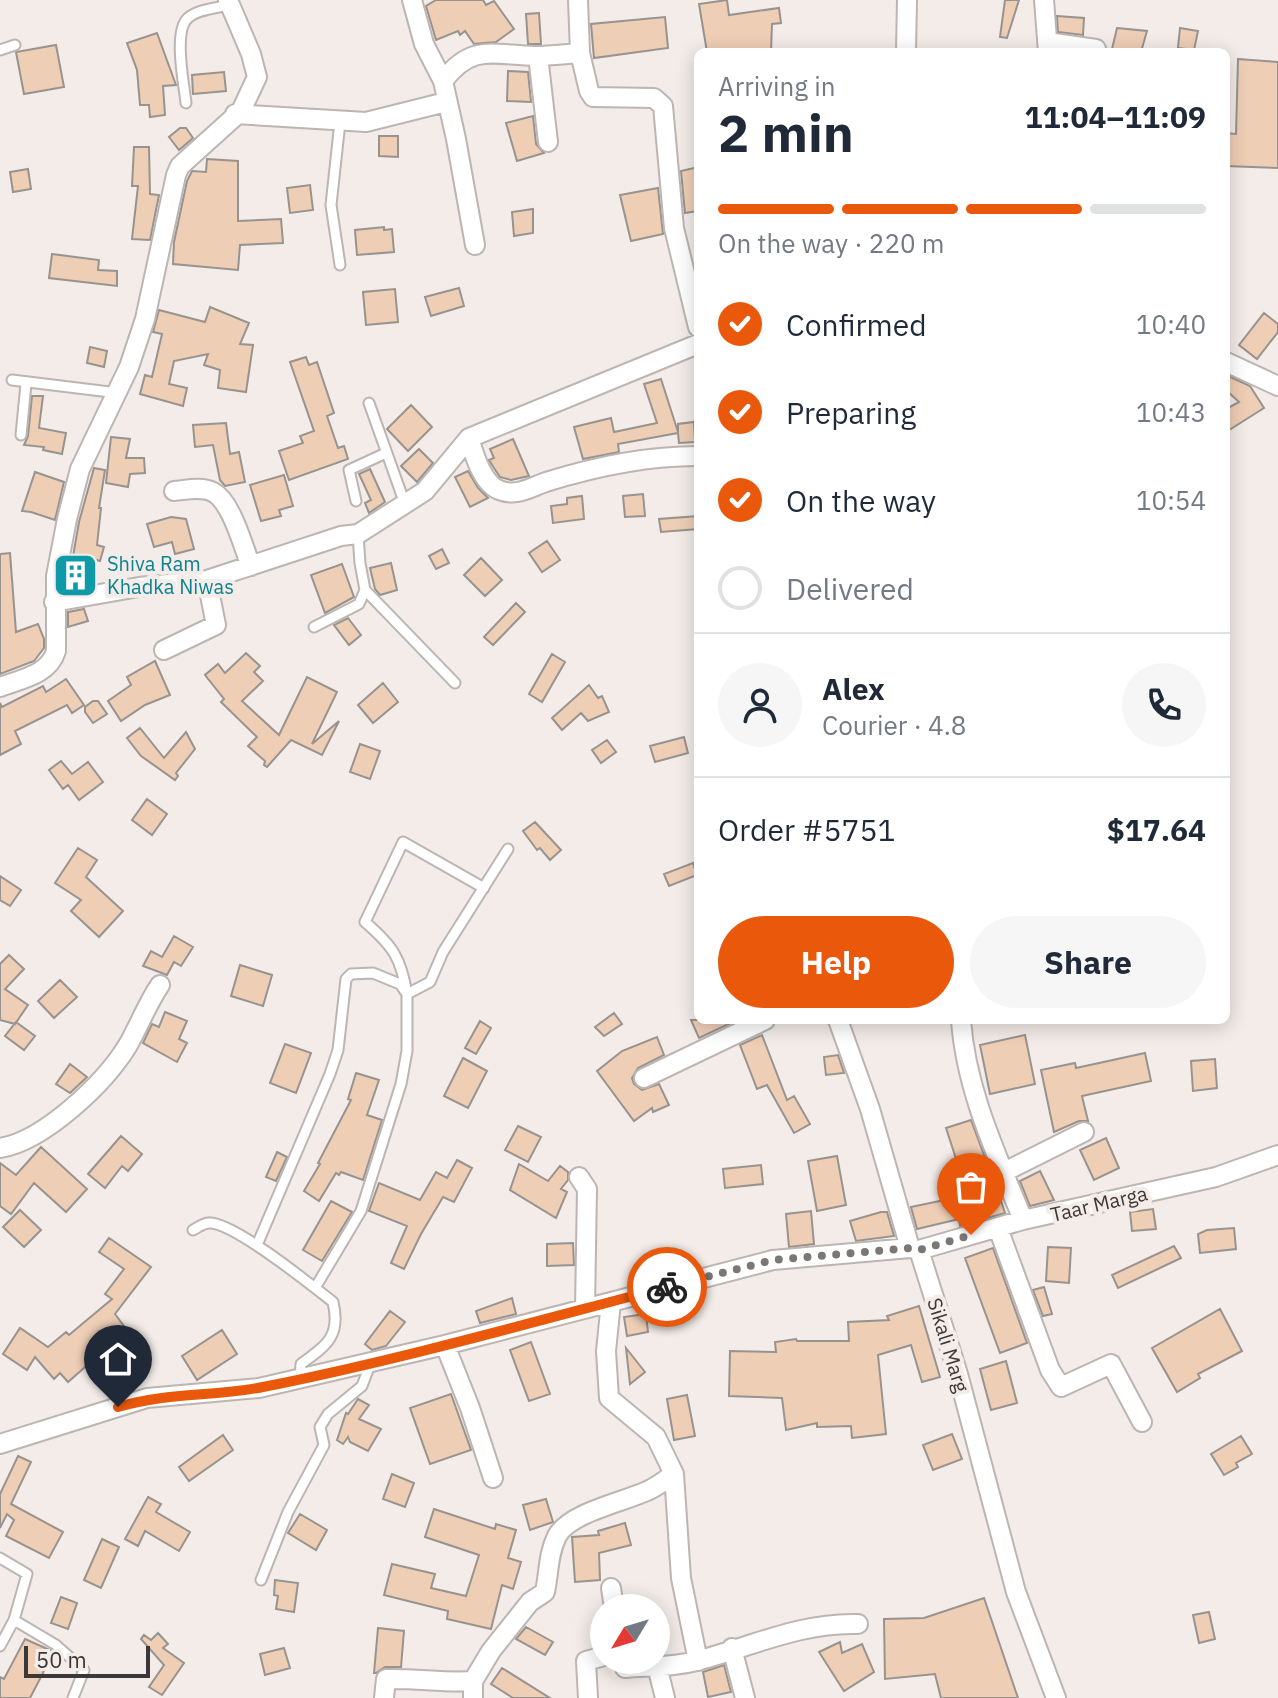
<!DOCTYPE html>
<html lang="en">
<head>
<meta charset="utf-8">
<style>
	:root { --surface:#fff; --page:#f6f6f7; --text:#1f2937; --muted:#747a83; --line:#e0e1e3; --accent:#ea580c }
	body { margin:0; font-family:"IBM Plex Sans",sans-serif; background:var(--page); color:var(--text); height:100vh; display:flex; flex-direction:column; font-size:30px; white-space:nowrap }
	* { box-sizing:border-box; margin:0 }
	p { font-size:26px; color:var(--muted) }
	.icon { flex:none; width:44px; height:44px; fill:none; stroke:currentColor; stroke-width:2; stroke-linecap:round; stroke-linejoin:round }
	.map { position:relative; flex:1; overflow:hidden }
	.side { position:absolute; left:694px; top:48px; width:536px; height:976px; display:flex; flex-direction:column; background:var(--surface); border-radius:12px; box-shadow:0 4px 20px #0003 }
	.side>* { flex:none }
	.needle { width:52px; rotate:232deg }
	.buttons { position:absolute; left:590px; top:1594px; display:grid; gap:16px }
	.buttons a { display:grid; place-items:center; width:80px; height:80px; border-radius:50%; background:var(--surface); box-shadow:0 4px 20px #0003; font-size:40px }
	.scale { position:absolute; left:24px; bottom:20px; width:126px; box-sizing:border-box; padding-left:8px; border:4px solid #3b3837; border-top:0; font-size:22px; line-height:28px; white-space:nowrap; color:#3b3837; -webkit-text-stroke:6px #f3ece8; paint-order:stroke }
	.pin { position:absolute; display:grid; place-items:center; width:68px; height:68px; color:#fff; margin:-82px -34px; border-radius:50% 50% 50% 0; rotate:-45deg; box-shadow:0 0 8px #0007 }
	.pin .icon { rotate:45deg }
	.courier { position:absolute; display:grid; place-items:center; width:80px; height:80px; margin:-40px; border:6px solid #ea580c; border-radius:50%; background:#fff; color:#222; box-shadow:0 2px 10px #0007 }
	.head em { font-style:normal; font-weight:800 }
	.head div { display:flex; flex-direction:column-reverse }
	.head { display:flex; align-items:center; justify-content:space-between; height:136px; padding:0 24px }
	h1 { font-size:52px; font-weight:800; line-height:60px }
	.bar { display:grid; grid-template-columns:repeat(4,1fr); gap:12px 8px; align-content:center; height:96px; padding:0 24px }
	.bar i { height:10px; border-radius:6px; background:var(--line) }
	.bar .selected { background:var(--accent) }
	.bar p { grid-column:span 4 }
	.line { display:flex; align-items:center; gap:20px; padding:0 24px; border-top:2px solid var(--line) }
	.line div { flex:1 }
	.round { display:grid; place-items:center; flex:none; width:84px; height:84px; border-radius:42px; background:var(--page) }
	ol { padding:0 24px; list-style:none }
	li { display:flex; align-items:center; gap:24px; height:88px }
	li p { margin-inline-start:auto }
	li .icon { padding:8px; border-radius:50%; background:var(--accent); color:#fff; stroke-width:4 }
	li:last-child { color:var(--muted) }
	li i { width:44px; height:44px; border:4px solid var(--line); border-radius:50% }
	.action { display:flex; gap:16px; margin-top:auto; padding:16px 24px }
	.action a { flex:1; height:92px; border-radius:48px; background:var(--accent); color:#fff; font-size:32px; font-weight:800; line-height:92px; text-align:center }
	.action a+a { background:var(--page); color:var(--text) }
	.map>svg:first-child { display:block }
</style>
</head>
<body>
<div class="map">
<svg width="1278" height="1698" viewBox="0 0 1278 1698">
	<rect width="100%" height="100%" fill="#f3ece8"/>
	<!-- building -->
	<path fill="#efceb6" stroke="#98938f" stroke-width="2" d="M436,0H483L486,5L494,1L514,29L496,42L474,44L465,31L460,35L458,31L436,40L426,6Z
		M727,0L729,15L779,8L781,23L772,24L771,52H707L699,4Z
		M1005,0H1019L1007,38L1000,37Z
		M539,13L541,44H528L526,14Z
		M1057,16L1084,18L1083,35L1058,32Z
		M665,17L668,48L594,58L591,24Z
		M1117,28L1147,31L1141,52L1112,49Z
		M1180,28L1198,31L1194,50L1178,48Z
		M157,33L176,85L163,86L165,115L150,117L149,105H140L137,70L127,43Z
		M56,45L64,87L24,94L16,52Z
		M1238,59L1278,62V168L1226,166V133L1236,134Z
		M508,71L528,72L531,102L507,101Z
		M224,72L226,91L193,94L192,75Z
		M533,116L536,144L544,153L517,161L506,123Z
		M180,128H186L193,138L179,150L169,137Z
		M379,136H398V157L379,156Z
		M134,147H149L150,194L159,195L150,240L132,239L138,186H132Z
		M207,159L238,161V221L281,219L283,243L240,245L238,270L173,264L174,242L187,181L192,171L206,172Z
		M698,167V211L685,213L681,171Z
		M28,169L31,189L13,192L10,172Z
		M310,185L313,210L290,213L287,188Z
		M658,188L663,234L631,241L620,195Z
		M533,209V233L514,236L512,212Z
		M384,227V230L392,229L394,252L357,255L355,230Z
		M52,254L99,260L98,270L117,271V286L49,278Z
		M459,288L464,306L431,316L425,297Z
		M395,289L398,322L366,325L363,292Z
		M210,307L249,323L240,344L253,345L246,392L218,388L220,370L204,365L208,354L174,361L169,384L187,388L183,406L140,394L145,375L152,377L162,334L153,332L159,310L205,322Z
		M1264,313L1278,324V332L1257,359L1239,345Z
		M90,347L107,351L104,367L87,363Z
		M306,357L309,365L317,362L334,413L327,416L338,448L344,446L348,459L289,480L279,451L303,443L300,436L314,431L290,362Z
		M1226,375L1250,386L1264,408L1226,432V409L1239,402L1226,390Z
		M661,379L678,432V424L694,422L695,442L679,443L678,433L618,444L619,452L583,459L574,427L611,418L614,432L657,423L644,384Z
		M32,396H43L39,428L66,433L62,454L43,450L44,447L24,445L28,436Z
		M411,405L432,427L408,451L387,429Z
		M226,423L230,454L239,452L245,482L225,486L220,480L213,445L195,447L193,425Z
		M111,437L130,439L126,458H144L145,473L130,474L128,487L106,483Z
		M513,439L529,476L511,480L500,477L494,468L489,460L494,458L490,449Z
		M419,449L433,463L417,482L401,466Z
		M94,468L105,470L99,508H101L97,545L104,547L100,561L90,558L91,583L68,585L79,522Z
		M370,469L385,502L369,513L365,503L371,500L359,474Z
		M468,471L478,488L488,498L470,507L455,477Z
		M35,472L64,482L55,520L31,512L22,511Z
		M284,475L293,506L279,510L281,516L261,521L250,485Z
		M643,494L645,516L625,517L623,496Z
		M582,496L584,519L553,523L551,506L567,504V498Z
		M698,516V529L661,532L659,519Z
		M171,517L186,519L194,549L175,554L172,542L154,547L147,524Z
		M547,541L560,560L542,572L529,553Z
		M442,549L449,563L436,569L429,556Z
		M10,553L16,632L38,624L44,639V648L34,661L0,674V554Z
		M481,558L502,580L485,596L464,575Z
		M391,563L397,590L380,595L375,589L370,568Z
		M342,564L354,597L325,613L311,575Z
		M516,603L525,612L493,645L484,637Z
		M84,609L88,621L68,627V612Z
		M348,618L361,635L349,645L334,625Z
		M246,653L260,666L254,672L263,681L242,701L279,735L307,677L337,692L312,744L339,721L322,755L291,740L267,767L264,765L265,761L248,746L257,737L221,702L224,699L205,675L218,664L225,673Z
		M552,654L565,662L542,702L529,694Z
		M155,661L170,695L145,705L121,721L108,701L131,685L127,677Z
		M66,679L84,705L72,713L67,705L15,731L21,744L0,755V703L2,707L43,686L46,692Z
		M383,683L398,702L373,723L358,705Z
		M589,685L598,698L602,696L609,712L588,721L581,713L562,730L552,718Z
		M93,701H98L107,714L93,723L85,712V707Z
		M140,728L164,758L186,732L195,749L176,773L178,776L175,780L141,756L127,738Z
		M684,737L688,753L655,762L650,746Z
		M607,740L616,752L601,763L592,750Z
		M360,744L380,751L370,779L350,772Z
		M61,761L72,774L88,762L103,782L79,800L68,785L63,789L49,770Z
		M147,799L167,814L152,835L132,820Z
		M535,822L561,850L550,860L540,848L537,850L523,831Z
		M78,848L97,860L86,877L123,911L99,937L71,911L81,900L55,883Z
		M693,863L697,875L669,886L664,874Z
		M0,876L21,890L10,906L0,900Z
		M174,936L193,947L181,966L174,962L167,975L143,966L151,951L162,957Z
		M9,955L24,969L5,989L28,1005L15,1024L0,1020V964Z
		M240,965L272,975L263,1006L231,996Z
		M60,980L77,997L54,1018L38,1001Z
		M165,1012L187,1021L179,1039L187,1043L177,1062L143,1043L152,1024L159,1027Z
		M614,1013L622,1024L604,1036L595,1027Z
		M691,1020H737L699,1038Z
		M480,1021L491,1028L476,1054L465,1048Z
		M16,1022L35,1036L24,1050L5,1036Z
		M762,1035L787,1100L794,1096L810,1124L794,1133L767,1085L757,1089L740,1045Z
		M1025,1035L1035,1084L990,1094L980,1045Z
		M657,1037L664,1055L638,1068L632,1078L634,1084L642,1090L659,1084L669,1105L653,1112L652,1108L634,1121L597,1071L622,1051Z
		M285,1044L311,1053L296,1093L270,1083Z
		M1145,1053L1151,1081L1082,1096L1088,1121H1079L1054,1132L1041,1070L1075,1063L1076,1068Z
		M838,1055L844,1073L826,1075L824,1057Z
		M463,1058L487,1071L468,1108L444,1096Z
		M1215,1059L1217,1088L1193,1091L1191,1061Z
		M70,1064L87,1077L70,1093L56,1084Z
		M356,1073L379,1080L367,1115L382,1120L363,1180L341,1172L339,1175L336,1173L319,1201L304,1191L320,1164L318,1163L351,1100L348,1099Z
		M971,1120L987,1163L960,1171L946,1128Z
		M518,1126L541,1137L528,1162L505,1150Z
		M121,1136L142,1154L128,1171L122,1166L105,1188L88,1174Z
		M1106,1138L1119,1168L1094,1180L1080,1150Z
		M41,1147L87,1189L66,1212L34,1183L11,1214L0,1206V1163L16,1175Z
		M277,1152L287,1157L276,1181L266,1177Z
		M837,1156L846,1205L817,1211L808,1161Z
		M457,1160L472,1168L454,1202L443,1197L421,1234L404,1269L391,1263L407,1226L369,1211L379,1183L420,1200L436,1172L447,1178Z
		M519,1164L548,1181L560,1166L568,1172V1180L561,1189L567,1192L556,1218L510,1190Z
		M761,1165L763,1184L725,1188L723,1169Z
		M1040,1171L1054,1200L1030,1206L1020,1181Z
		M997,1189L1005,1213L960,1226L959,1219L917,1229L911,1207Z
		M331,1201L352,1212L322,1261L303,1250Z
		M1153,1209L1156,1229L1132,1231L1130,1212Z
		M20,1210L41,1230L24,1247L3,1227Z
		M811,1211L814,1244L789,1247L786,1214Z
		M881,1212H887L894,1236L856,1241L850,1221Z
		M1234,1228L1236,1249L1200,1253L1198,1234L1207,1230Z
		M109,1238L151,1267L115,1314L124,1326L88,1357L92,1361L68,1382L60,1373L54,1379L35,1357L27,1370L3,1354L20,1328L48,1347L66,1332L69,1335L112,1299L105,1294L124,1269L99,1252Z
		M573,1243L574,1265L547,1266V1244Z
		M1174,1246L1181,1258L1118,1288L1112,1275Z
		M1048,1247L1071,1248L1069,1283L1046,1281Z
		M993,1248L1027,1343L1000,1353L965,1258Z
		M1044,1287L1052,1314L1043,1316L1033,1290Z
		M512,1298L516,1314L480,1323L476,1311Z
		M919,1306L940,1377L922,1382L911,1345L878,1355L886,1434L852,1438L851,1426L817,1427V1423L786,1430L782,1398L729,1396L730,1351L776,1352L775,1342L796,1339L797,1341H849L848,1322L889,1320L887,1316Z
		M1220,1309L1242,1351L1198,1374L1200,1378L1177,1392L1152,1348Z
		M390,1311L405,1322L386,1346L372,1350L365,1344Z
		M646,1314L648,1332L627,1336L624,1317Z
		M222,1330L237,1354L197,1380L182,1356Z
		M531,1342L550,1394L529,1401L510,1350Z
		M626,1348L645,1372L630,1384Z
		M1006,1361L1017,1403L991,1410L980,1369Z
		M451,1394L471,1450L430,1464L410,1408Z
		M687,1395L695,1436L674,1440L667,1399Z
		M358,1399L369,1405L359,1419L381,1429L368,1451L350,1442L348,1437L343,1444L337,1440L346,1413L348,1414Z
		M952,1434L962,1459L933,1470L923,1445Z
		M223,1435L233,1450L189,1481L179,1467Z
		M1241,1436L1252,1454L1236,1463L1238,1467L1224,1475L1211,1454Z
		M18,1456L31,1462L11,1504L63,1532L49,1558L6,1536L14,1520L7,1514L0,1528V1494Z
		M392,1474L414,1483L405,1507L383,1499Z
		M148,1497L161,1504L156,1512L190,1532L179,1551L145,1531L138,1546L125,1539Z
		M546,1499L553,1522L530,1530L523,1505Z
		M434,1509L495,1529L496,1524L516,1530L508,1558L521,1562L513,1589L502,1585L491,1629L447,1619L448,1611L384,1595L392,1564L435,1574L431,1588L466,1596L479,1555L425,1537Z
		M300,1514L327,1530L316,1550L288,1533Z
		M625,1523L631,1545L599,1553L600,1580L575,1582L572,1537L599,1535L598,1531Z
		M102,1539L119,1547L101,1588L84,1580Z
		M275,1580L298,1583L294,1612L276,1609L278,1596L274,1595Z
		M61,1597L77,1603L68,1629L51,1623Z
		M984,1598L1018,1698H941L935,1674L885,1679L884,1619L924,1618Z
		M1209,1612L1215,1639L1199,1643L1193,1615Z
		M526,1627L553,1642L545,1655L516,1639Z
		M378,1628L404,1631L401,1667H385L376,1673H374Z
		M158,1633L168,1644L163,1648L184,1663L162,1695L149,1687L164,1665L141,1639L144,1635L151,1640Z
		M25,1639L52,1651L43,1673L30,1698H0V1677L4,1679Z
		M840,1642L842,1653L862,1644L874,1672L844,1691L819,1652Z
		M284,1648L290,1668L265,1675L260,1654Z
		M724,1665L731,1692L708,1697L703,1672Z
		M502,1668L550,1698H513L491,1684Z"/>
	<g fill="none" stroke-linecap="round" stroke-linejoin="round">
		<defs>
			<path id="lane" d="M0,50L15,45
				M186,103C184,84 173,31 188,18C198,9 217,8 229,5
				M340,265L331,205L340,122
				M12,380L118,393
				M369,403L405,504
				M21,435L26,384
				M356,501L349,470L386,453
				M358,534L360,563L365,590L455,683
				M314,627L359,604L365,590
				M484,888L403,842L365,922C393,946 401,958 407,994L430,982L443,952L508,849
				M193,1230C199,1227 204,1222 211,1223C237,1225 310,1284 333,1302C341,1336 327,1345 301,1364L300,1378
				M257,1245L330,1074L338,1050L346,979L351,974L373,973L400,984L407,994V1051L401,1084L361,1211L315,1288
				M0,1558L27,1574L14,1620L0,1646
				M261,1580L288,1512L324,1445L320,1427L328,1414L362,1386L371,1362
				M14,1620L56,1645L84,1670L73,1698"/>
			<path id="street" d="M412,0L424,44L443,81
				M1044,0L1048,52
				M1047,42L1096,49
				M906,52L907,0
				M580,53L589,91L593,97L654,98L663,106L674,228L698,327
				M538,56L548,142
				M235,114L366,122L446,102
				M475,245L456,139L443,81C472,43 493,55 535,56C550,56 565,54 580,53L578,0
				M1226,362L1278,386
				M469,438L698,344
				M174,491C186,490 202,486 213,492C232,502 243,547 251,566
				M54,602L139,587L207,580L341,536L358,534L425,491L469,438C474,454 482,483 499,490C516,497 529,488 546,482C594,467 648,456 698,456
				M164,650L216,625L207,580
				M0,687C21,679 49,675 56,651V576L67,519L80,469L129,367L145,319L176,175L180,166L241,111L257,77L251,54L228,0
				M838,1020L870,1109L910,1248
				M961,1020C966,1091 997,1155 1023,1220
				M644,1078L765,1020
				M0,1148C44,1141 105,1083 128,1045C139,1026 147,1004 160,985
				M1004,1172L1084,1132
				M579,1177L587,1189L585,1309
				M998,1228L1050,1370L1061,1387L1111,1364L1142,1422
				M919,1250L958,1374L1016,1592L1056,1698
				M611,1302L606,1351L609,1398L656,1437L674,1474L681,1578L698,1661
				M445,1345L470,1408L493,1478
				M0,1444L147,1398L259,1388L445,1345L773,1260L910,1248L919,1250L1023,1220L1216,1177L1278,1155
				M611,1588L614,1608
				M732,1648L745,1698
				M623,1660L625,1668C649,1666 677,1667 700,1660C752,1646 803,1622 858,1624
				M657,1666L665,1698
				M384,1698L386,1679C416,1678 444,1683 473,1681
				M473,1698V1681L491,1651L530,1602L545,1592C549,1573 548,1554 557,1536C569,1513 623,1502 647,1491C657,1487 665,1480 674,1474
				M588,1698L586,1661L604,1656"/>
		</defs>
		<!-- lane casing -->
		<use href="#lane" stroke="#bcb5b2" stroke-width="13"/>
		<!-- street casing -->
		<use href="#street" stroke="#bcb5b2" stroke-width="22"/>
		<!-- lane -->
		<use href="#lane" stroke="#fff" stroke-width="9"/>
		<!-- street -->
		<use href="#street" stroke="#fff" stroke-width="18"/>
	</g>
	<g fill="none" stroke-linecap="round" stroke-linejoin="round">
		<!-- done -->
		<path stroke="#7b7775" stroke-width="8" stroke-dasharray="0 14.4" d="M667,1287L773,1260L910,1248L919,1250L971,1235"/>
		<!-- route -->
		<path stroke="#ea580c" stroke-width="10" d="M118,1407C168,1392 213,1397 263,1387C399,1360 533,1322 667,1287"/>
	</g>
	<!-- icons -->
	<defs>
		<symbol id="building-square" viewBox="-11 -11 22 22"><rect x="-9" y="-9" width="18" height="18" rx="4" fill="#0f9aa8" stroke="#f3ece8"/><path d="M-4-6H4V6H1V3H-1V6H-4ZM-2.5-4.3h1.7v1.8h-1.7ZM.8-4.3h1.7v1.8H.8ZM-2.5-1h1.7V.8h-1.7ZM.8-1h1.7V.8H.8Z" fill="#fff"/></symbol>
	</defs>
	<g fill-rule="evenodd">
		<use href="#building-square" x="50" y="550" width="51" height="51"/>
	</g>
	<g text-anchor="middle" stroke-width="8" stroke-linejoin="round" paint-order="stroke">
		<!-- culture labels -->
		<g font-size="20" fill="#0d838f" stroke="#f3ece8" text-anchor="start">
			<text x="107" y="571">Shiva Ram<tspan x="107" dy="23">Khadka Niwas</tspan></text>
		</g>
		<!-- street labels -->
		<g font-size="20" fill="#3b3837" stroke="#f3ece8">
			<text transform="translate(1099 1204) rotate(-13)" y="7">Taar Marga</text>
			<text transform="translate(948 1345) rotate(73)" y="7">Sikali Marg</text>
		</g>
	</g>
</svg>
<div class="buttons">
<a><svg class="needle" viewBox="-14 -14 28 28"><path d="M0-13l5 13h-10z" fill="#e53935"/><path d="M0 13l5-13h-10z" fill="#747a83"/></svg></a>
</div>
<div class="scale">50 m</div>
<div class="pin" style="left:971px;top:1235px;background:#ea580c"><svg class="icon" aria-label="bag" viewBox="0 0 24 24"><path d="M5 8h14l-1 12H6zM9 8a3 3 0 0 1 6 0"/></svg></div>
<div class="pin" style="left:118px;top:1407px;background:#1f2937"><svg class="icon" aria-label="home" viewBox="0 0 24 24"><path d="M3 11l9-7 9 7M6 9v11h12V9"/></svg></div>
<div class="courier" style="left:667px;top:1287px"><svg class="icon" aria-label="bike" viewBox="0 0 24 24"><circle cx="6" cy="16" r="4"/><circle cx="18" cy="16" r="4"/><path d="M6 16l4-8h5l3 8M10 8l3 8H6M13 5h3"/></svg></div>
<section class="side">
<div class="head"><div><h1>2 min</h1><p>Arriving in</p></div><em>11:04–11:09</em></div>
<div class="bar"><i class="selected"></i><i class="selected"></i><i class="selected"></i><i></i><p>On the way · 220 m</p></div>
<ol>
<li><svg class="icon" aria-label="check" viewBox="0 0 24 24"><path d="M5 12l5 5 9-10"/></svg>Confirmed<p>10:40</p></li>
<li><svg class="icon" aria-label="check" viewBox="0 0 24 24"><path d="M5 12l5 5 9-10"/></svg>Preparing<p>10:43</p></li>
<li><svg class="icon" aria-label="check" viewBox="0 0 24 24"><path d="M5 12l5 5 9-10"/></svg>On the way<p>10:54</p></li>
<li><i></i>Delivered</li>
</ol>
<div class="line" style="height:144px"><a class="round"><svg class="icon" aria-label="person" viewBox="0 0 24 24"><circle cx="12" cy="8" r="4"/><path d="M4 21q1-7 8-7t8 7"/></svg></a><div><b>Alex</b><p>Courier · 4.8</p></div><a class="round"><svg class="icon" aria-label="phone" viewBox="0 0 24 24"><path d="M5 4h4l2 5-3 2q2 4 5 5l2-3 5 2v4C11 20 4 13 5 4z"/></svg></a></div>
<div class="line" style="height:104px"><div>Order #5751</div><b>$17.64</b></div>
<div class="action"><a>Help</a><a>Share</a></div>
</section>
</div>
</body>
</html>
